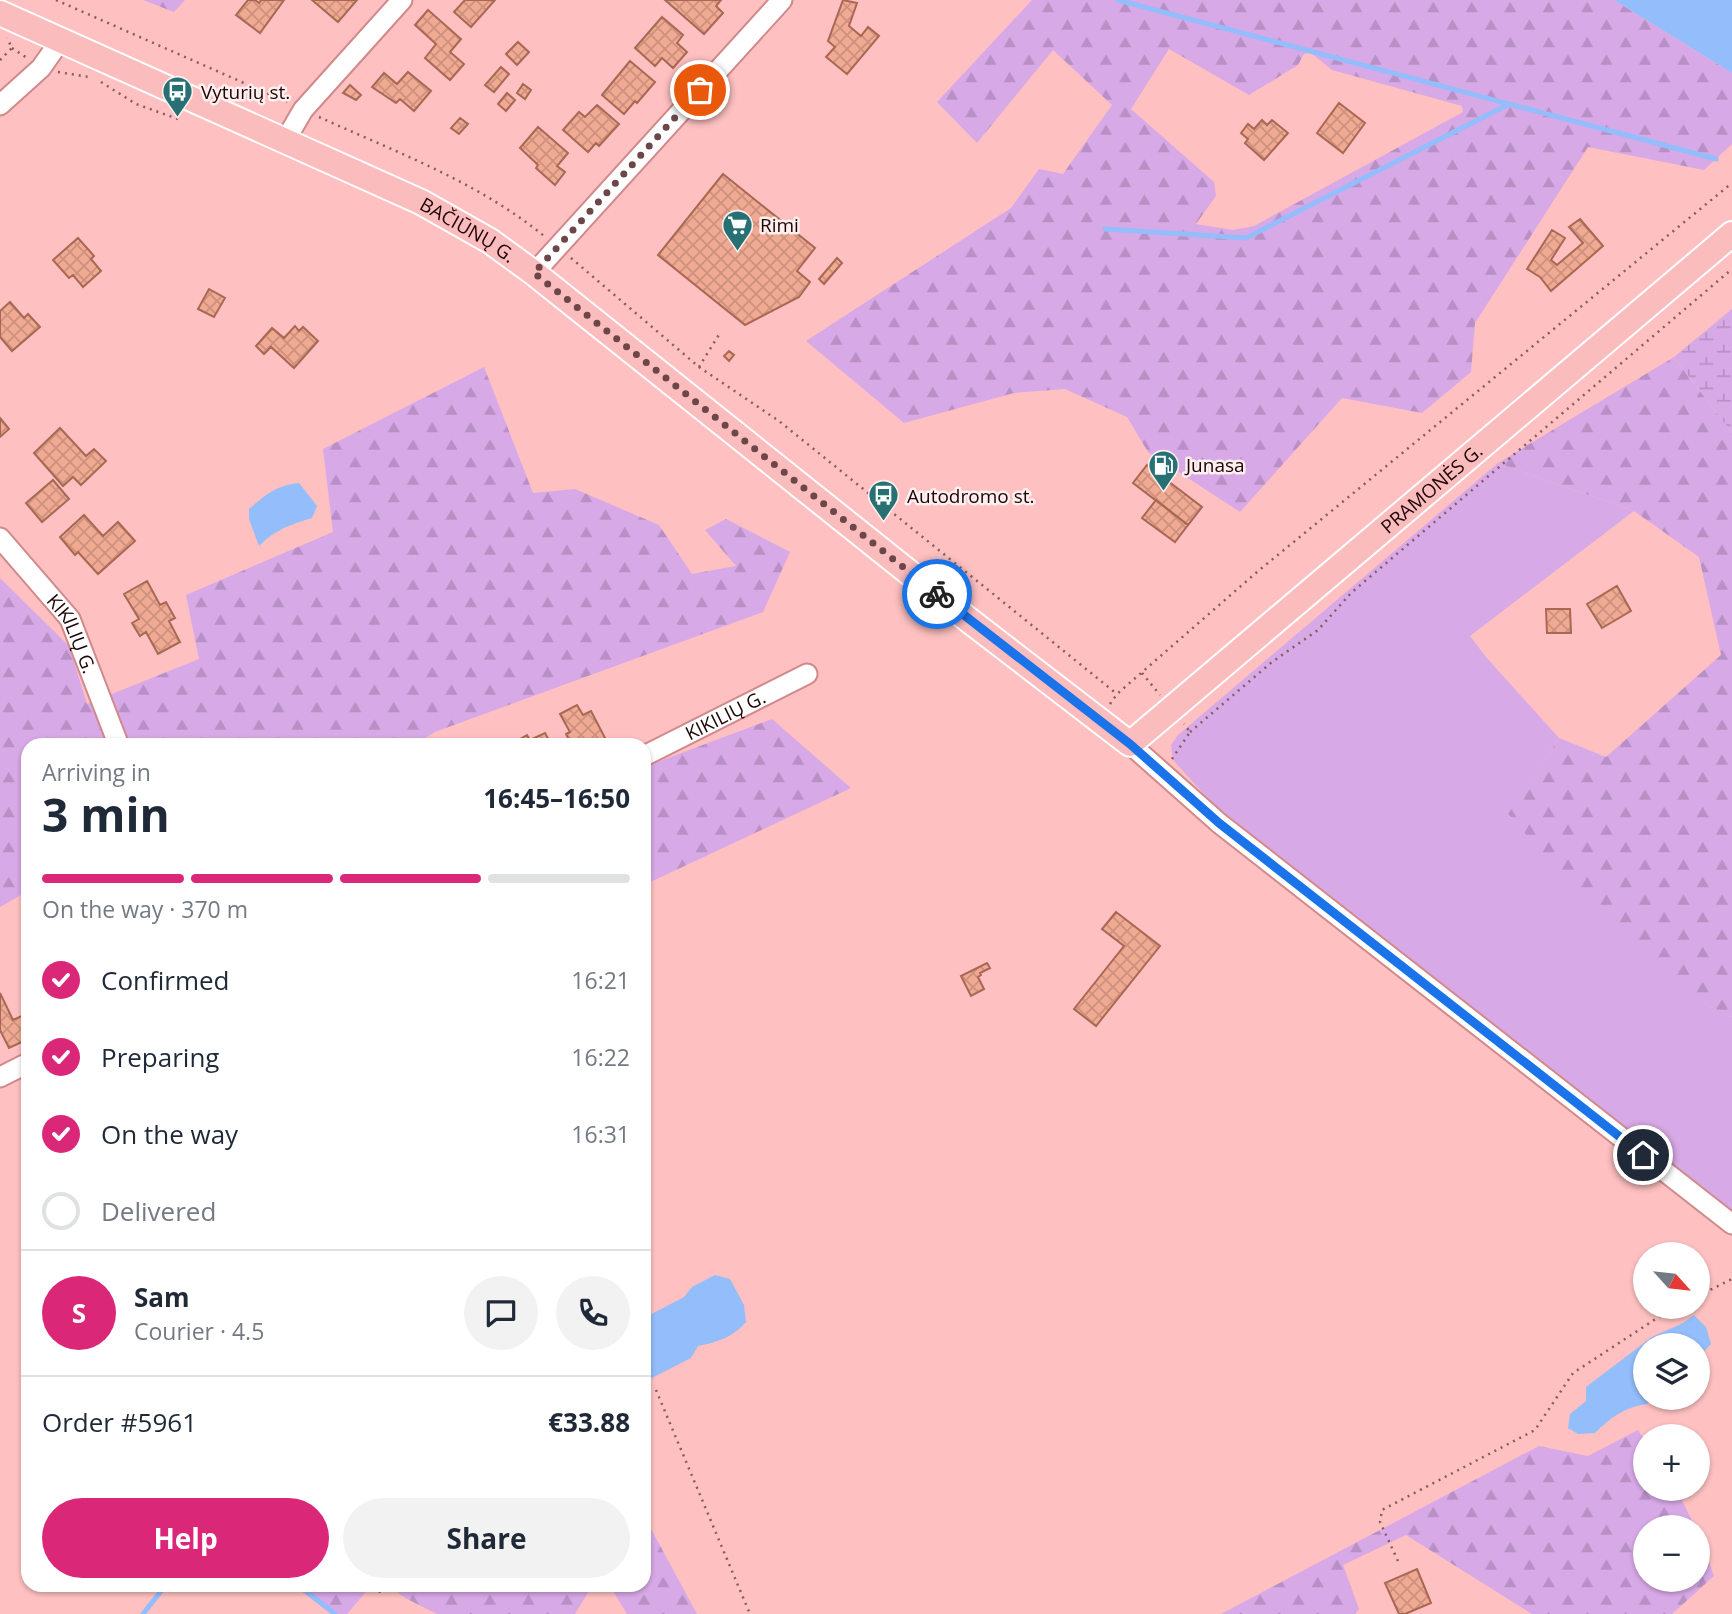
<!DOCTYPE html>
<html lang="en">
<head>
<meta charset="utf-8">
<style>
	:root { --surface:#fff; --page:#f2f2f3; --text:#1f2937; --muted:#747a83; --line:#e0e1e3; --accent:#db2777 }
	body { margin:0; font-family:"Open Sans",sans-serif; background:var(--page); color:var(--text); height:100vh; display:flex; flex-direction:column; font-size:26px; white-space:nowrap }
	* { box-sizing:border-box; margin:0 }
	p { font-size:23px; color:var(--muted) }
	.icon { flex:none; width:38px; height:38px; fill:none; stroke:currentColor; stroke-width:2; stroke-linecap:round; stroke-linejoin:round }
	.map { position:relative; flex:1; overflow:hidden }
	.side { position:absolute; left:21px; top:738px; width:630px; height:854px; display:flex; flex-direction:column; background:var(--surface); border-radius:21px; box-shadow:0 2px 5px #0004 }
	.side>* { flex:none }
	.needle { width:46px; rotate:117deg }
	.tools { position:absolute; left:1633px; top:1242px; display:grid; gap:14px }
	.tools a { display:grid; place-items:center; width:77px; height:77px; border-radius:50%; background:var(--surface); box-shadow:0 2px 5px #0004; font-size:35px }
	.pin { position:absolute; display:grid; place-items:center; width:60px; height:60px; color:#fff; margin:-30px; border:4px solid #fff; border-radius:50%; box-shadow:0 2px 7px #0007 }
	.courier { position:absolute; display:grid; place-items:center; width:70px; height:70px; margin:-35px; border:5px solid #1a73e8; border-radius:50%; background:#fff; color:#222; box-shadow:0 2px 9px #0007 }
	.summary em { font-style:normal; font-weight:700 }
	.summary div { display:flex; flex-direction:column-reverse }
	.summary { display:flex; align-items:center; justify-content:space-between; height:119px; padding:0 21px }
	h1 { font-size:46px; font-weight:700; line-height:52px }
	.bar { display:grid; grid-template-columns:repeat(4,1fr); gap:10px 7px; align-content:center; height:84px; padding:0 21px }
	.bar i { height:9px; border-radius:5px; background:var(--line) }
	.bar .on { background:var(--accent) }
	.bar p { grid-column:span 4 }
	.line { display:flex; align-items:center; gap:18px; padding:0 21px; border-top:2px solid var(--line) }
	.line div { flex:1 }
	.round { display:grid; place-items:center; flex:none; width:74px; height:74px; border-radius:37px; background:var(--page) }
	ol { padding:0 21px; list-style:none }
	li { display:flex; align-items:center; gap:21px; height:77px }
	li p { margin-inline-start:auto }
	li .icon { padding:7px; border-radius:50%; background:var(--accent); color:#fff; stroke-width:4 }
	li:last-child { color:var(--muted) }
	li i { width:38px; height:38px; border:4px solid var(--line); border-radius:50% }
	.primary-button { display:flex; gap:14px; margin-top:auto; padding:14px 21px }
	.primary-button a { flex:1; height:80px; border-radius:42px; background:var(--accent); color:#fff; font-size:28px; font-weight:700; line-height:80px; text-align:center }
	.primary-button a+a { background:var(--page); color:var(--text) }
	.map>svg:first-child { display:block }
</style>
</head>
<body>
<div class="map">
<svg width="1732" height="1614" viewBox="0 0 1732 1614">
	<defs>
		<pattern id="forest-firs" width="22" height="20" patternUnits="userSpaceOnUse" patternTransform="scale(1.75)"><rect width="22" height="20" fill="#d8a9e7"/><path d="M5 1l3.5 6h-7zM16 11l3.5 6h-7z" fill="#b990c5"/></pattern>
		<pattern id="wetland-marsh" width="20" height="14" patternUnits="userSpaceOnUse" patternTransform="scale(1.75)"><rect width="20" height="14" fill="#d8a9e7"/><path d="M1 5h8M5 5V1M11 12h8M15 12V8" fill="none" stroke="#b990c5"/></pattern>
		<pattern id="building-cross-hatch" width="8" height="8" patternUnits="userSpaceOnUse" patternTransform="scale(1.75)"><rect width="8" height="8" fill="#f0aa93"/><path d="M0 0l8 8M0 8l8-8" fill="none" stroke="#cd917d"/></pattern>
	</defs>
	<rect width="100%" height="100%" fill="#fec0c0"/>
	<!-- green -->
	<path fill="#d8a9e7" d="M1498,463L1634,511L1470,636L1486,657L1559,738L1508,815L1706,1004L1732,1017V1221L1211,802L1173,760L1171,745L1178,735Z"/>
	<!-- forest -->
	<path fill="url(#forest-firs)" fill-rule="evenodd" d="M143,0H185L174,12Z
		M1032,0H1614L1732,73V144L1704,170L1588,147L1475,323L1471,372L1422,413L1342,398L1240,512L1148,452L1127,417L1065,389L1014,393L904,423L806,341L1011,208L1039,169L1063,174L1112,105L1053,50L977,143L937,102ZM1169,49L1249,95L1298,65L1304,54L1311,53L1332,70L1462,106L1463,112L1254,226L1233,230L1196,224L1216,196L1214,182L1131,109Z
		M1674,357L1732,433V1017L1706,1004L1589,906L1508,814L1559,738L1606,757L1721,655L1699,557L1634,511L1498,463Z
		M484,367L533,493L575,489L659,525L692,574L736,566L705,530L726,519L790,552L763,612L435,732L414,745L28,746V891L0,907V578L69,646L87,704L199,659L186,595L333,532L323,449Z
		M772,719L851,788L644,885V767Z
		M1638,1430L1645,1441V1489H1676L1696,1528H1645V1580H1698V1531L1714,1576L1672,1614H1532L1406,1535L1343,1565L1359,1609L1355,1614H1221L1539,1446L1588,1456Z
		M644,1516L697,1614H627L610,1586H644Z
		M303,1586H371L347,1614H336Z
		M389,1586H592L575,1614H437L405,1598Z"/>
	<!-- wetland -->
	<path fill="url(#wetland-marsh)" d="M1732,309V433L1674,357Z"/>
	<!-- water -->
	<path fill="#93bdfb" d="M1614,0H1732V73Z
		M299,483L317,506L312,518C292,524 274,530 259,546L249,519V509C265,495 277,485 299,483Z
		M715,1275L730,1279L744,1305L746,1322C733,1337 718,1342 698,1346L691,1358L644,1382V1318L684,1297L692,1287Z
		M1694,1315L1706,1327L1711,1344L1698,1358V1346H1645V1398H1651L1647,1404C1625,1407 1611,1417 1595,1433L1578,1434L1568,1428L1570,1414L1586,1401V1387L1652,1337L1683,1323Z"/>
	<g fill="none" stroke-linecap="round" stroke-linejoin="round">
		<!-- stream -->
		<path stroke="#93bdfb" stroke-width="5" d="M1118,0L1716,159
			M1105,229L1246,238L1509,104
			M299,1586L335,1614
			M143,1614L165,1586"/>
	</g>
	<!-- building -->
	<path fill="url(#building-cross-hatch)" stroke="#a96854" stroke-width="2" d="M248,0H255L259,3L261,0H284L260,33L236,15Z
		M312,0H357L338,22Z
		M465,0H495L471,27L454,12Z
		M665,0H721L716,6L723,13L704,34Z
		M843,0L857,3L849,26L861,36L868,27L879,36L847,74L826,57L835,47L828,41Z
		M428,10L461,39L450,52L464,64L450,80L425,58L436,44L415,25Z
		M662,17L683,35L677,43L687,52L673,68L662,58L655,66L635,48Z
		M518,42L529,52L517,65L506,54Z
		M630,61L655,82L637,103L635,101L624,114L602,95Z
		M501,67L509,74L494,92L485,85Z
		M408,72L431,91L414,111L400,99L396,103L372,87L384,73L397,84Z
		M523,84L531,90L525,99L517,93Z
		M350,85L361,95L356,100L343,93Z
		M507,93L515,100L506,111L498,104Z
		M1339,103L1365,123L1343,153L1317,133Z
		M597,105L619,124L599,146L596,143L588,152L563,130L579,112L585,117Z
		M460,118L468,124L459,134L451,128Z
		M1262,120L1267,125L1272,120L1288,133L1264,160L1245,143L1248,139L1241,133L1248,124L1254,129Z
		M538,127L568,153L557,166L565,172L555,185L536,168L538,165L520,148Z
		M723,174L815,248L797,271L810,282L799,297L745,325L658,255Z
		M1580,219L1603,246L1551,291L1540,277L1527,269L1552,230L1565,238L1551,260L1557,265L1583,243L1569,227Z
		M78,238L94,256L91,259L101,271L83,287L73,275L69,278L53,260Z
		M837,258L842,263L824,284L819,279Z
		M209,289L225,298L214,317L198,309Z
		M10,302L24,318L28,314L40,327L12,351L0,337V311Z
		M295,326L299,331L303,327L318,341L294,368L271,347L264,354L256,346L272,328L284,338Z
		M729,351L734,355L729,361L724,356Z
		M0,418L9,429L0,437Z
		M60,428L86,456L94,449L106,461L81,485L73,477L63,486L34,453Z
		M1147,465L1202,507L1188,525L1133,483Z
		M53,480L69,499L42,522L26,503Z
		M1156,500L1188,525L1175,542L1142,518Z
		M84,515L103,536L118,522L135,541L98,574L78,552L75,555L60,537Z
		M147,581L160,605L166,602L175,618L169,621L180,642L158,654L146,632L140,636L132,623L139,619L124,594Z
		M1617,586L1631,611L1602,628L1587,604Z
		M1546,609H1570L1571,633H1547Z
		M577,705L583,715L591,711L605,738L593,746H572L566,734L570,732L560,714Z
		M545,733L552,746H508L527,735L530,740Z
		M1116,912L1160,946L1096,1026L1074,1009L1124,946L1102,929Z
		M987,963L990,968L980,973L981,975L978,977L984,989L971,996L961,976Z
		M0,993L13,1020L28,1013V1039L9,1048L0,1030Z
		M1417,1569L1431,1603L1405,1614H1399L1385,1583Z"/>
	<g fill="none" stroke-linecap="round" stroke-linejoin="round">
		<defs>
			<g id="minor">
				<path d="M0,105L41,68L60,41"/>
				<path d="M285,141L303,110L402,0"/>
				<path d="M534,273L782,0"/>
				<path id="s1" d="M0,538L70,619L119,746"/>
				<path d="M1130,744L1219,823L1732,1224"/>
				<path id="s2" d="M644,756L807,674"/>
				<path d="M0,1077L28,1063"/>
			</g>
			<g id="major">
				<path id="s3" d="M0,13L421,202L490,241L534,273L961,614L1130,744L1732,234"/>
			</g>
		</defs>
		<!-- minor casing -->
		<use href="#minor" stroke="#d1898a" stroke-width="23"/>
		<!-- major casing -->
		<use href="#major" stroke="#fff" stroke-width="28"/>
		<!-- path -->
		<path stroke="#875c5d" stroke-width="2.5" stroke-dasharray="2 5" stroke-linecap="butt" d="M56,0L287,102
			M12,48L27,58
			M0,60L12,48L7,38
			M58,72L89,77
			M101,82L136,104L178,119
			M319,117C396,152 478,182 544,236
			M571,258L699,367L779,421L1117,694
			M699,367L720,333
			M1142,673L1160,695
			M1110,704L1117,694L1257,572L1732,183
			M1190,732L1272,662L1318,630L1351,593L1732,269
			M1172,759L1190,732L1184,724
			M1698,1296L1732,1279
			M656,1390L750,1614
			M1398,1561L1380,1522L1382,1510L1535,1430L1573,1373L1674,1307
			M366,1586L383,1593"/>
		<!-- minor -->
		<use href="#minor" stroke="#fff" stroke-width="19"/>
		<!-- major -->
		<use href="#major" stroke="#fbbcbe" stroke-width="24"/>
	</g>
	<g fill="none" stroke-linecap="round" stroke-linejoin="round">
		<!-- done -->
		<path stroke="#6c4648" stroke-width="7" stroke-dasharray="0 12.6" d="M700,90L534,273L937,594"/>
		<!-- route -->
		<path stroke="#1a73e8" stroke-width="9" d="M937,594L1130,744L1219,823L1643,1155"/>
	</g>
	<!-- icons -->
	<defs>
		<symbol id="bus-pin" viewBox="-11 -11 22 30"><path d="M0 17L-7.5 6A9.5 9.5 0 1 1 7.5 6Z" fill="#277174" stroke="#ffefee"/><path d="M-5-6H5V4H4V6H2V4H-2V6H-4V4H-5ZM-3.5-4V0h7V-4ZM-3.5 1.2v1.5H-2V1.2ZM2 1.2v1.5H3.5V1.2Z" fill="#fff"/></symbol>
		<symbol id="supermarket-pin" viewBox="-11 -11 22 30"><path d="M0 17L-7.5 6A9.5 9.5 0 1 1 7.5 6Z" fill="#277174" stroke="#ffefee"/><path d="M-6-5.5h2.5l.6 2H6L4.5 2H-2.5L-4.4-4H-6ZM-1.5 3.2a1.3 1.3 0 1 0 .1 0ZM3 3.2a1.3 1.3 0 1 0 .1 0Z" fill="#fff"/></symbol>
		<symbol id="fuel-pin" viewBox="-11 -11 22 30"><path d="M0 17L-7.5 6A9.5 9.5 0 1 1 7.5 6Z" fill="#277174" stroke="#ffefee"/><path d="M-5.5-6h7V0h2V4h1.3V-2.5L3-4.5l.8-.8L6-3V5H2.5V1h-1V6h-7ZM-4.2-4.7v3.2H.2V-4.7Z" fill="#fff"/></symbol>
	</defs>
	<g fill-rule="evenodd">
		<use href="#bus-pin" x="160" y="74" width="35" height="47"/>
		<use href="#supermarket-pin" x="720" y="208" width="35" height="47"/>
		<use href="#fuel-pin" x="1146" y="448" width="35" height="47"/>
		<use href="#bus-pin" x="866" y="478" width="35" height="47"/>
	</g>
	<g text-anchor="middle" stroke-width="5" stroke-linejoin="round" paint-order="stroke">
		<!-- poi labels -->
		<g font-size="19" fill="#1e0507" stroke="#ffefee" text-anchor="start">
			<text x="201" y="99">Vyturių st.</text>
			<text x="760" y="232">Rimi</text>
			<text x="1186" y="472">Junasa</text>
			<text x="907" y="503">Autodromo st.</text>
		</g>
		<!-- street labels -->
		<g font-size="19" fill="#1e0507" stroke="#ffefee">
			<text dy="7" stroke="none"><textPath href="#s3" startOffset="516">BAČIŪNŲ G.</textPath></text>
			<text dy="7" stroke="none"><textPath href="#s3" startOffset="1750">PRAMONĖS G.</textPath></text>
			<text dy="7" stroke="none"><textPath href="#s1" startOffset="121">KIKILIŲ G.</textPath></text>
			<text dy="7" stroke="none"><textPath href="#s2" startOffset="91">KIKILIŲ G.</textPath></text>
		</g>
	</g>
</svg>
<div class="tools">
<a><svg class="needle" viewBox="-14 -14 28 28"><path d="M0-13l5 13h-10z" fill="#e53935"/><path d="M0 13l5-13h-10z" fill="#747a83"/></svg></a>
<a><svg class="icon" aria-label="layers" viewBox="0 0 24 24"><path d="M12 4l9 5-9 5-9-5zM3 14l9 5 9-5"/></svg></a>
<a>+</a>
<a>−</a>
</div>
<div class="pin" style="left:700px;top:90px;background:#ea580c"><svg class="icon" aria-label="bag" viewBox="0 0 24 24"><path d="M5 8h14l-1 12H6zM9 8a3 3 0 0 1 6 0"/></svg></div>
<div class="pin" style="left:1643px;top:1155px;background:#1f2937"><svg class="icon" aria-label="home" viewBox="0 0 24 24"><path d="M3 11l9-7 9 7M6 9v11h12V9"/></svg></div>
<div class="courier" style="left:937px;top:594px"><svg class="icon" aria-label="bike" viewBox="0 0 24 24"><circle cx="6" cy="16" r="4"/><circle cx="18" cy="16" r="4"/><path d="M6 16l4-8h5l3 8M10 8l3 8H6M13 5h3"/></svg></div>
<section class="side">
<div class="summary"><div><h1>3 min</h1><p>Arriving in</p></div><em>16:45–16:50</em></div>
<div class="bar"><i class="on"></i><i class="on"></i><i class="on"></i><i></i><p>On the way · 370 m</p></div>
<ol>
<li><svg class="icon" aria-label="check" viewBox="0 0 24 24"><path d="M5 12l5 5 9-10"/></svg>Confirmed<p>16:21</p></li>
<li><svg class="icon" aria-label="check" viewBox="0 0 24 24"><path d="M5 12l5 5 9-10"/></svg>Preparing<p>16:22</p></li>
<li><svg class="icon" aria-label="check" viewBox="0 0 24 24"><path d="M5 12l5 5 9-10"/></svg>On the way<p>16:31</p></li>
<li><i></i>Delivered</li>
</ol>
<div class="line" style="height:126px"><b class="round" style="background:var(--accent);color:#fff">S</b><div><b>Sam</b><p>Courier · 4.5</p></div><a class="round"><svg class="icon" aria-label="chat" viewBox="0 0 24 24"><path d="M4 5h16v11H9l-5 4z"/></svg></a><a class="round"><svg class="icon" aria-label="phone" viewBox="0 0 24 24"><path d="M5 4h4l2 5-3 2q2 4 5 5l2-3 5 2v4C11 20 4 13 5 4z"/></svg></a></div>
<div class="line" style="height:91px"><div>Order #5961</div><b>€33.88</b></div>
<div class="primary-button"><a>Help</a><a>Share</a></div>
</section>
</div>
</body>
</html>
